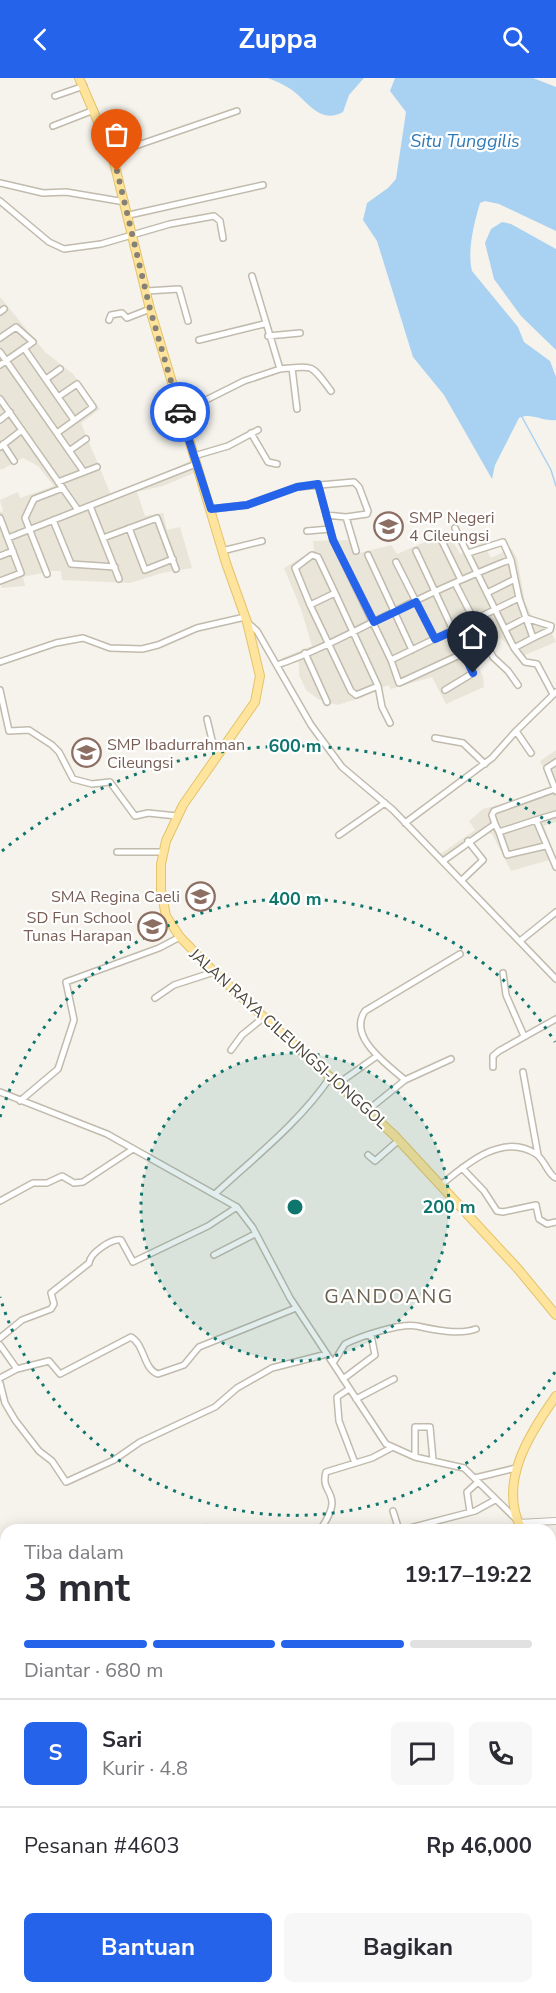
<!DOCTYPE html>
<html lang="id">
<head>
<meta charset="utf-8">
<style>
	:root { --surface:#fff; --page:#f7f7f7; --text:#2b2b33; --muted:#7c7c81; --line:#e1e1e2; --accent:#2563eb }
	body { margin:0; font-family:"Nunito Sans",sans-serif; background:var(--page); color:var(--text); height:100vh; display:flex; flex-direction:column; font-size:22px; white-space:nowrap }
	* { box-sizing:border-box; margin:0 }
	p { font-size:20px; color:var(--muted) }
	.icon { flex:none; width:33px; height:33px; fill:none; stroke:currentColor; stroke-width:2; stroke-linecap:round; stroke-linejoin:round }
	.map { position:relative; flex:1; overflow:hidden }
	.side { position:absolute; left:0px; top:1446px; width:556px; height:470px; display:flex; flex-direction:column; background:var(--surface); border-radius:18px 18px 0 0; box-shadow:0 3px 15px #0003 }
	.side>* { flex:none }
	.pin { position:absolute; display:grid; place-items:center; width:51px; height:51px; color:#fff; margin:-62px -26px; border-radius:50% 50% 50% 0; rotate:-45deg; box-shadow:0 0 6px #0007 }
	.pin .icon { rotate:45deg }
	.courier { position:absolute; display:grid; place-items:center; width:60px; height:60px; margin:-30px; border:4px solid #2563eb; border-radius:50%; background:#fff; color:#222; box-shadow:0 2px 8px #0007 }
	.head em { font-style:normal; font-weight:700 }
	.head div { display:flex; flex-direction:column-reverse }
	.head { display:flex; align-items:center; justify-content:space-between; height:102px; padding:0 24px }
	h1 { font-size:39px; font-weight:700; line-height:45px }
	.bar { display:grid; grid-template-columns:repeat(4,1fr); gap:9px 6px; align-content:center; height:72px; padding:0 24px }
	.bar i { height:8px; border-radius:4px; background:var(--line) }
	.bar .on { background:var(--accent) }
	.bar p { grid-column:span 4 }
	.line { display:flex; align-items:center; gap:15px; padding:0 24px; border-top:2px solid var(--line) }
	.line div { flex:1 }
	.round { display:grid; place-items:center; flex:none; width:63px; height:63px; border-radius:9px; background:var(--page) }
	.action { display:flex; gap:12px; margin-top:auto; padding:12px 24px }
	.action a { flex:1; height:69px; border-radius:9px; background:var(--accent); color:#fff; font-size:24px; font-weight:700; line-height:69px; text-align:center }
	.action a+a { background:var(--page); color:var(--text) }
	header { display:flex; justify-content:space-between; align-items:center; height:78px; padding:0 24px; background:var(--accent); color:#fff; font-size:27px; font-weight:700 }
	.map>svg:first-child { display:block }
</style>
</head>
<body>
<header><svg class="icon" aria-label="back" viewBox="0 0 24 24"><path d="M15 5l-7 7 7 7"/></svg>Zuppa<svg class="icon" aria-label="search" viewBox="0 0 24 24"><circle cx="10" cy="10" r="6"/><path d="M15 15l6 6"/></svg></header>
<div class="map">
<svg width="556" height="1915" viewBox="0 0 556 1915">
	<rect width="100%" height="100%" fill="#f5f3eb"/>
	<!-- residential -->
	<path fill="#e9e5d9" d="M0,219L45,274L73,296L100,331L81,345L111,417L191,383L194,395L163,408L137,414L145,438L163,435L167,452L180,449L192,490L162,495L130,505L62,502L61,493H52L23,499L25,508L2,510L0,506V434L3,433L0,422L18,414L20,420L54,408L38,388L23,380L1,392L0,390Z
		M448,454L460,476L483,464L491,480L511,470L517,480L525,524L532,539L549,550L556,564L520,579L501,560L470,575L483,598L484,609L446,626L432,599L391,611L388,607L361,620L337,627L318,621L306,612L299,597V584L286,586L282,580L312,568L301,531L284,490L314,472L313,463L350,462L356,476L391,467L397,476Z
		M556,672V744L544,748L556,780L511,793L492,756L488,755L445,783L439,777L475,752L469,743L483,731L553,712L540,683Z
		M379,1910H459L462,1915H372Z"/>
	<!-- water -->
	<path fill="#a9d1f1" d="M268,0H364L349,17L343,34C323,45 311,29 298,17C290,9 278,4 268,0Z
		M395,0H533L556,9V153L499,126L485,123L480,125C474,145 467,173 472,193L518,249L524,264L550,283L556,299V342C542,344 532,334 519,340L495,387L492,401L444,317L413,279L377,163L363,142L367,125L388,110L396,101L406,34L390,13Z
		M502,144L511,146L556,171V272L521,238L494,201L485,165L491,151Z"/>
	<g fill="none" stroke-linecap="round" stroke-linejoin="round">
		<!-- stream -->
		<path stroke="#a9d1f1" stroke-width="1.5" d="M522,339L551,392L556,408"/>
		<defs>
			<path id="minor" d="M55,18L84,8
				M53,48L94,32
				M112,76L237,33
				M0,105L43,115L66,114L125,124
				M0,123L49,164L64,171L101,166L170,146L214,138L220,143L223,160
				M129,137L263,107
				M252,198L280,291C315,288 310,285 331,313
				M147,213L179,211L188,243
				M0,234L4,231
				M109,242L111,237L122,235L127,240L150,231
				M268,258L300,255
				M0,260L16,249L33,264L0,287
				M199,262L264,246
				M24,270L74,342
				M0,274L84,394
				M292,290L297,331
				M46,301L60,291
				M0,321L78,432
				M180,335L244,303L280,291
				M0,342L10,334
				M57,355L93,329L77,306L58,319
				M251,355L268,384L277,386
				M3,366L14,383
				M0,369L22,352
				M69,373L86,361
				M194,378L228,368L258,352
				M58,404L97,389
				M90,428L119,501
				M211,431L247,427L297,409L354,404L359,409L368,433L367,436L346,439L356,473
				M326,437L346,439
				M0,440L21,495L0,503
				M53,442L71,486L115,489
				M129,450L145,492L173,481
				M455,450L514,570L525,584L537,586L553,616
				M307,453L330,451
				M440,459L461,502
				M8,460L196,386
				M103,460L157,440L176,491
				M222,473L262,463
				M416,473L473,595L445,612
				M468,475L503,464L511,482
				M368,477L412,572
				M0,478L13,473
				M396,484L435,561
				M47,496L25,440L34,421L63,410
				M455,505L493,579L508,593L518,607
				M335,515L378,608L356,617L351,613L310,527Z
				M487,515L515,501
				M310,527L295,490L312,477L318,479L335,515
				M247,544L257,553L311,647L342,689L393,732L556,901
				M505,551L526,540L551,548L550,552L533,560
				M514,570L533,560L519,520
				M305,575L327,624
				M391,582L399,605L464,575
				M0,584L56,565L83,560L110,570L142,571L158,567L197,550L245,539
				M277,587C318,573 356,552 395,533C430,515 467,499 504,484L511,482L519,520L391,582L333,462L318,406
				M378,608L382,629L390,645
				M0,612L9,653L29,652L52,667L59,674L73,701L92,706L110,704L135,738L148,735L177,738
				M207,641L212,662L220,674
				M516,653L531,675
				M435,660L463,665L485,686
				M556,713L547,690L556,684
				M536,742L556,736
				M405,745L492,680L516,653L556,614
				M495,746L492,737L494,733L555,711
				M499,754L507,777L545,768
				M339,757L385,725
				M117,774H163
				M443,783L495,746L499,754L536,742L556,789
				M462,802L483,782L468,763
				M520,863L556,834
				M503,895L506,917L524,958
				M155,920L174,907L214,894
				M231,972L242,957L263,940
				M451,981L405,1002C388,987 347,959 365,933L460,876
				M493,989V978L499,973L556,941
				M523,994L538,1077
				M339,1005L377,978
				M0,1014L107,1056L237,1129L253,1150L290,1220L386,1366L415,1379L464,1390L516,1441
				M20,1023L58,991L74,942L66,904L159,870L180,859
				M368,1032L405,1002
				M368,1077L375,1083L399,1062
				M462,1090L484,1113L497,1133L503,1134L536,1127L539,1141L547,1146L556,1144
				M441,1107C466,1086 503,1054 536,1076C545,1082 548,1097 556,1100
				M216,1115C255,1079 301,1043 331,998
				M0,1123L33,1105H47L62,1098L74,1105L83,1104L133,1071
				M214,1177L255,1156
				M0,1260L22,1242L51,1231L54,1226L51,1215L89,1185C90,1175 112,1160 121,1162L133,1184L208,1148L237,1129
				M0,1267L17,1291
				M333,1285L345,1266C361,1258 400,1245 417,1248C435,1252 459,1257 476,1251
				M0,1300L17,1291L49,1283L60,1296L131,1259C145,1267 143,1291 158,1296L184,1287L199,1269L296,1230
				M343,1301L375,1277L371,1257
				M0,1305L5,1325L15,1342L39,1373L52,1383L66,1404L114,1382L140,1364L215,1329L237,1310L272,1290L327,1276
				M349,1311L337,1319L339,1343L355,1385
				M356,1321L394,1301
				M415,1379V1349H430L433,1382
				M475,1400L516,1390
				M393,1433L399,1452
				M470,1434L467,1414L478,1404
				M207,1450L208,1452
				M320,1452C347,1413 319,1418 326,1394L372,1380L391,1370
				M402,1452L475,1433L495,1422
				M0,1547L5,1548L6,1553
				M550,1577H556
				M550,1658L556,1659
				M550,1693L556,1695
				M0,1704L6,1702
				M550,1760L556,1758
				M0,1860L6,1859
				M231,1910L232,1915
				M247,1915L259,1910"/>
			<path id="tertiary" d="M518,1445L556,1443"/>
			<path id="primary" d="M79,0L112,76L150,231L226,485L247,544L260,598L255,624L183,727L166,763L161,786V812L166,838L180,859L214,894L394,1057L518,1191L556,1237
				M522,1452C497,1406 529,1356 556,1318
				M550,1510L556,1525
				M550,1677L556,1669
				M550,1871L556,1885"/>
		</defs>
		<!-- minor casing -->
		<use href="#minor" stroke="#c1bbad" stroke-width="8"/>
		<!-- tertiary casing -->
		<use href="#tertiary" stroke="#c1bbad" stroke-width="8"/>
		<!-- primary casing -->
		<use href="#primary" stroke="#e4c36a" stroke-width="10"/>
		<!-- minor -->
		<use href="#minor" stroke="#fff" stroke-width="5"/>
		<!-- tertiary -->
		<use href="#tertiary" stroke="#fff" stroke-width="6"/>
		<!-- primary -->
		<use href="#primary" stroke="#fee49c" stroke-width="8"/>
	</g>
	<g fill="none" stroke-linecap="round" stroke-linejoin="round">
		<!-- done -->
		<path stroke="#868177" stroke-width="6" stroke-dasharray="0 10.8" d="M117,93L150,231L180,334"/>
		<!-- route -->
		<path stroke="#2563eb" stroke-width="8" d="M180,334L211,431L247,427L297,409L318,406L333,462L374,544L416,524L435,561L453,553L473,595"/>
	</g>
	<!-- distance rings -->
	<circle cx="295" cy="1129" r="154" fill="#0f766e" fill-opacity=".12"/>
	<g fill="none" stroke="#0f766e" stroke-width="3" stroke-dasharray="3 6">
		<circle cx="295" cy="1129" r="154"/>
		<path d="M555 1294A308 308 0 0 1 0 1219M0 1039A308 308 0 0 1 555 964"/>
		<path d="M2 773A461 461 0 0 1 553 747"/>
	</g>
	<!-- icons -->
	<defs>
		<symbol id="school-ring" viewBox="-11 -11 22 22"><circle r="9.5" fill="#fff" stroke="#8d6e63" stroke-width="1.5"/><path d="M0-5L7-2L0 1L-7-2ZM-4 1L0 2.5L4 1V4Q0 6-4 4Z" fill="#8d6e63"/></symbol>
	</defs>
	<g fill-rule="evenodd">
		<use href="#school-ring" x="372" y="432" width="33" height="33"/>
		<use href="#school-ring" x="70" y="658" width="33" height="33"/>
		<use href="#school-ring" x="184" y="802" width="33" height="33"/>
		<use href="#school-ring" x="136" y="832" width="33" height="33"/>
	</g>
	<g text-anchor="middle" stroke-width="4.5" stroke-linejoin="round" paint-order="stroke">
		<!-- education labels -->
		<g font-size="16" fill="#785e54" stroke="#fff" text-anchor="start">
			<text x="409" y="445">SMP Negeri<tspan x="409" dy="18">4 Cileungsi</tspan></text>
			<text x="107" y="672">SMP Ibadurrahman<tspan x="107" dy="18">Cileungsi</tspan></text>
			<text x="180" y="824" text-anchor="end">SMA Regina Caeli</text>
			<text x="132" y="845" text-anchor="end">SD Fun School<tspan x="132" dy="18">Tunas Harapan</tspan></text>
		</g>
		<!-- street labels -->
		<g font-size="16" fill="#4a4439" stroke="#fff">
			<text transform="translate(289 960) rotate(42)" y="6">JALAN RAYA CILEUNGSI-JONGGOL</text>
		</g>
		<!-- water labels -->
		<g font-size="18" font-style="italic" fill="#307bb7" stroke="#fff">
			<text x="465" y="69">Situ Tunggilis</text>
		</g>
		<!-- quarter labels -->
		<g font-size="20" letter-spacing="1.5" fill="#6d6250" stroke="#fff">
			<text x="389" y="1225">GANDOANG</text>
		</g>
	</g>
	<circle cx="295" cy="1129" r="9" fill="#0f766e" stroke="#fff" stroke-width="3"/>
	<g font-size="18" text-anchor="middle" font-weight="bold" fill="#0f766e" stroke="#fff" stroke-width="4.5" stroke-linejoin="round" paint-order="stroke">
		<text x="295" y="674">600 m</text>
		<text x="295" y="827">400 m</text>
		<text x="449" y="1135">200 m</text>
	</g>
</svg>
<div class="pin" style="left:117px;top:93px;background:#ea580c"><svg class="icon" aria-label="bag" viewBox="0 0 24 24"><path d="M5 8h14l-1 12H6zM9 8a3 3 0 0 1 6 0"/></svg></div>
<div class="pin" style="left:473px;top:595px;background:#1f2937"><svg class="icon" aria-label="home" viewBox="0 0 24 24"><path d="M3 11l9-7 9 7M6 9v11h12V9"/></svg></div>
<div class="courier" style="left:180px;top:334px"><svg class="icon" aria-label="car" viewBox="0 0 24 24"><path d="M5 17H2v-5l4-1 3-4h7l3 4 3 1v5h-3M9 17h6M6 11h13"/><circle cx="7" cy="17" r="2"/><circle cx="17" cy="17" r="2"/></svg></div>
<section class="side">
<div class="head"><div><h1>3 mnt</h1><p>Tiba dalam</p></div><em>19:17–19:22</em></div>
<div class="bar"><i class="on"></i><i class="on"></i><i class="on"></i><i></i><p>Diantar · 680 m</p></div>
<div class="line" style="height:108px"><b class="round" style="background:var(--accent);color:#fff">S</b><div><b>Sari</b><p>Kurir · 4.8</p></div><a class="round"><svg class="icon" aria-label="chat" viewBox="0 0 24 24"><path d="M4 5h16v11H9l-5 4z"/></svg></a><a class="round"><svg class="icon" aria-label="phone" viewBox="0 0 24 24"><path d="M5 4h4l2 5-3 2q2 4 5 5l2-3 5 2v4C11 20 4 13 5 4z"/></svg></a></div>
<div class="line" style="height:78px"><div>Pesanan #4603</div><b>Rp 46,000</b></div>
<div class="action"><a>Bantuan</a><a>Bagikan</a></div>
</section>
</div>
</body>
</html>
